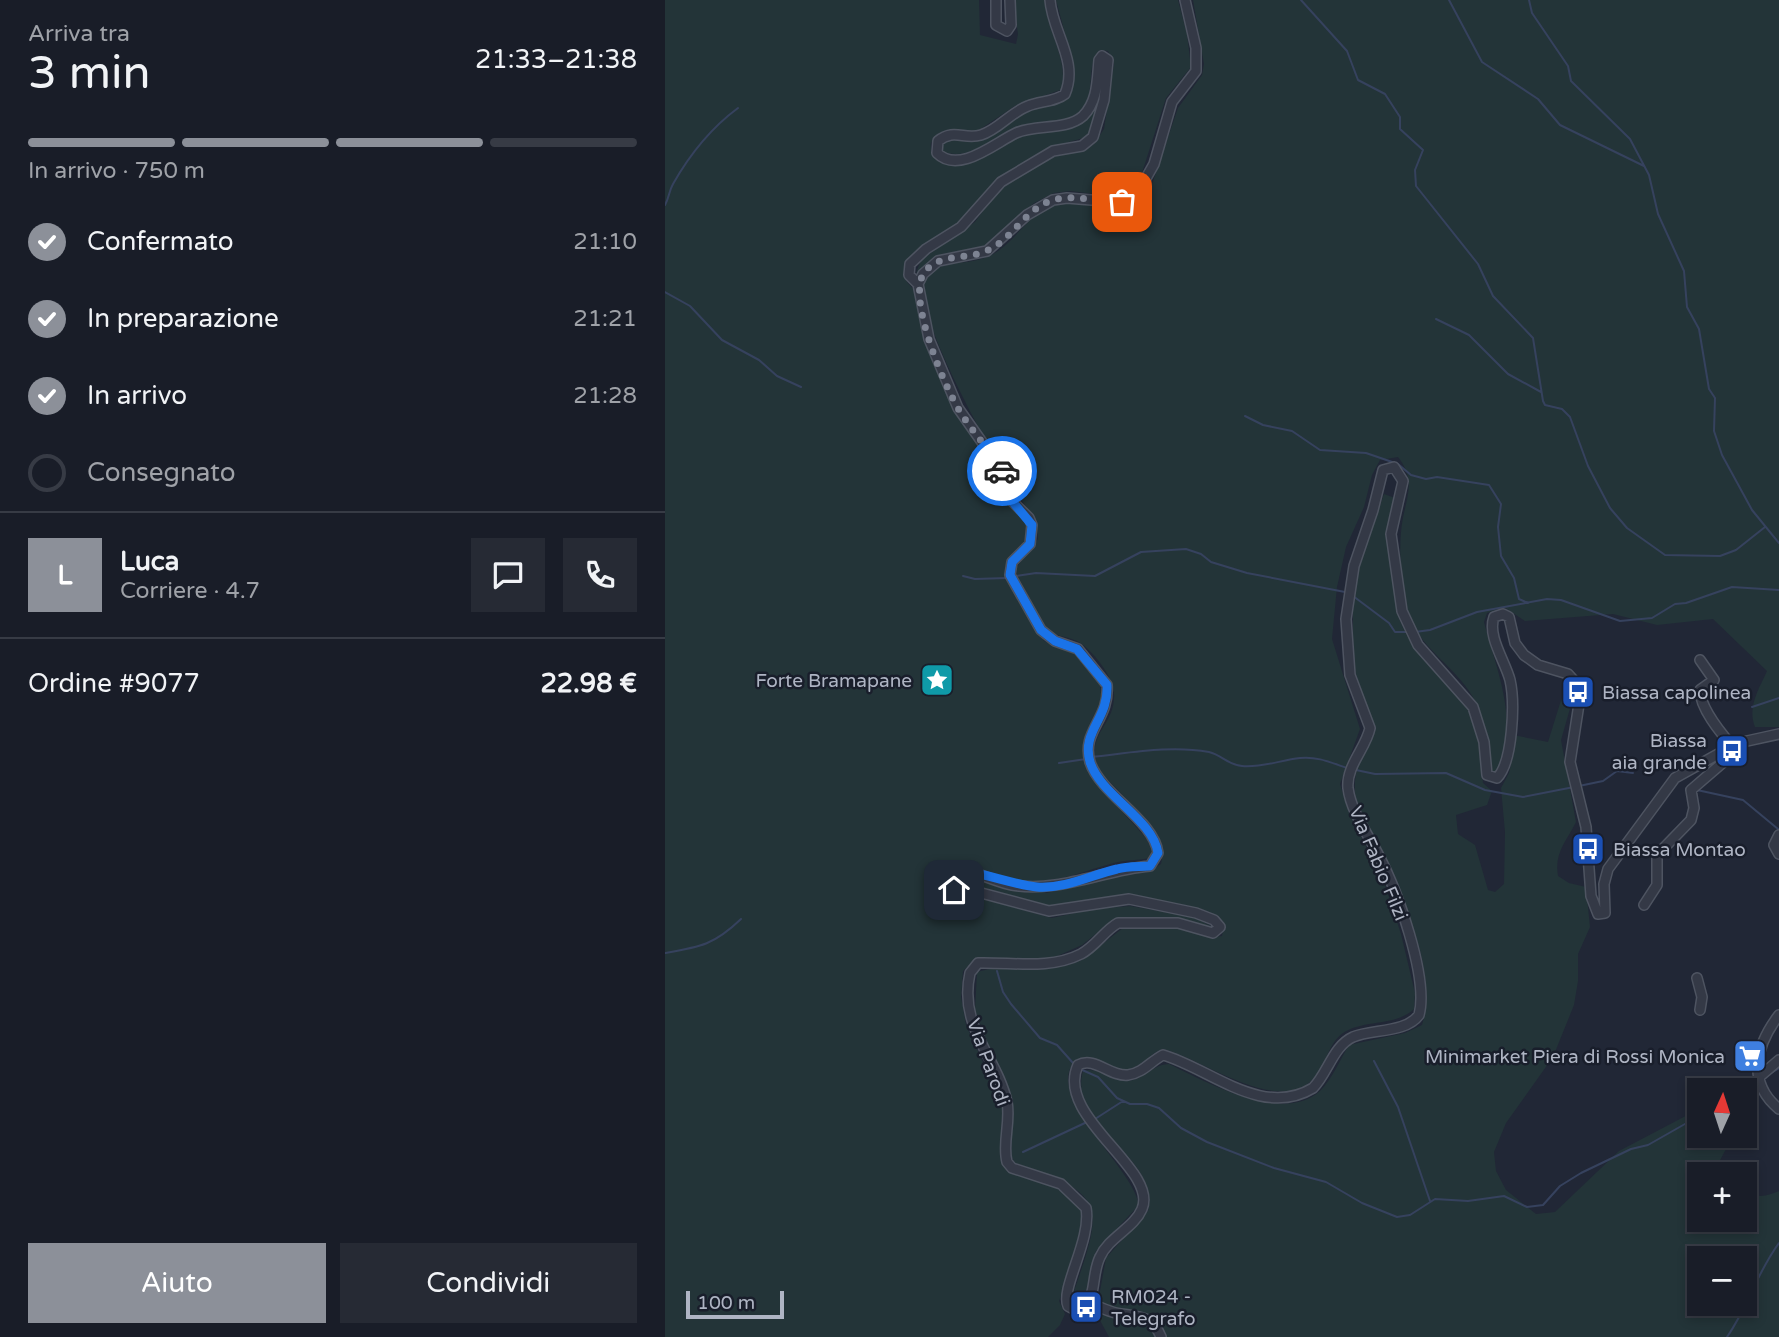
<!DOCTYPE html>
<html lang="it">
<head>
<meta charset="utf-8">
<style>
	:root { --surface:#191d28; --page:#262a34; --text:#f1f3f6; --muted:#9fa2a8; --line:#373b45; --accent:#8c9099 }
	body { margin:0; font-family:"Varela Round",sans-serif; background:var(--page); color:var(--text); height:100vh; display:flex; flex-direction:column; font-size:26px; white-space:nowrap }
	* { box-sizing:border-box; margin:0 }
	p { font-size:23px; color:var(--muted) }
	.icon { flex:none; width:38px; height:38px; fill:none; stroke:currentColor; stroke-width:2; stroke-linecap:round; stroke-linejoin:round }
	.map { position:relative; flex:1; overflow:hidden }
	.panel { display:flex; flex-direction:column; background:var(--surface); width:665px }
	.panel>* { flex:none }
	.needle { width:46px; rotate:3deg }
	.fabs { position:absolute; left:1022px; top:1078px; display:grid; gap:14px }
	.fabs a { display:grid; place-items:center; width:70px; height:70px; border-radius:0px; background:var(--surface); box-shadow:0 4px 10px #0003,0 0 0 2px var(--line); font-size:35px }
	.scale { position:absolute; left:21px; bottom:18px; width:98px; box-sizing:border-box; padding-left:7px; border:4px solid #aeb4c3; border-top:0; font-size:19px; line-height:24px; white-space:nowrap; color:#aeb4c3; -webkit-text-stroke:5px #191e2b; paint-order:stroke }
	.pin { position:absolute; display:grid; place-items:center; width:60px; height:60px; color:#fff; margin:-30px; border-radius:14px; box-shadow:0 4px 10px #0006 }
	.courier { position:absolute; display:grid; place-items:center; width:70px; height:70px; margin:-35px; border:5px solid #1a73e8; border-radius:50%; background:#fff; color:#222; box-shadow:0 2px 9px #0007 }
	.summary em { font-style:normal; font-weight:600 }
	.summary div { display:flex; flex-direction:column-reverse }
	.summary { display:flex; align-items:center; justify-content:space-between; height:119px; padding:0 28px }
	h1 { font-size:46px; font-weight:600; line-height:52px }
	.bar { display:grid; grid-template-columns:repeat(4,1fr); gap:10px 7px; align-content:center; height:84px; padding:0 28px }
	.bar i { height:9px; border-radius:5px; background:var(--line) }
	.bar .active { background:var(--accent) }
	.bar p { grid-column:span 4 }
	.line { display:flex; align-items:center; gap:18px; padding:0 28px; border-top:2px solid var(--line) }
	.line div { flex:1 }
	.round { display:grid; place-items:center; flex:none; width:74px; height:74px; border-radius:0px; background:var(--page) }
	ol { padding:0 28px; list-style:none }
	li { display:flex; align-items:center; gap:21px; height:77px }
	li p { margin-inline-start:auto }
	li .icon { padding:7px; border-radius:50%; background:var(--accent); color:#fff; stroke-width:4 }
	li:last-child { color:var(--muted) }
	li i { width:38px; height:38px; border:4px solid var(--line); border-radius:50% }
	.button { display:flex; gap:14px; margin-top:auto; padding:14px 28px }
	.button a { flex:1; height:80px; border-radius:0px; background:var(--accent); color:#fff; font-size:28px; font-weight:600; line-height:80px; text-align:center }
	.button a+a { background:var(--page); color:var(--text) }
	main { display:flex; flex:1; min-height:0 }
	.map>svg:first-child { display:block }
</style>
</head>
<body>
<main>
<section class="panel">
<div class="summary"><div><h1>3 min</h1><p>Arriva tra</p></div><em>21:33–21:38</em></div>
<div class="bar"><i class="active"></i><i class="active"></i><i class="active"></i><i></i><p>In arrivo · 750 m</p></div>
<ol>
<li><svg class="icon" aria-label="check" viewBox="0 0 24 24"><path d="M5 12l5 5 9-10"/></svg>Confermato<p>21:10</p></li>
<li><svg class="icon" aria-label="check" viewBox="0 0 24 24"><path d="M5 12l5 5 9-10"/></svg>In preparazione<p>21:21</p></li>
<li><svg class="icon" aria-label="check" viewBox="0 0 24 24"><path d="M5 12l5 5 9-10"/></svg>In arrivo<p>21:28</p></li>
<li><i></i>Consegnato</li>
</ol>
<div class="line" style="height:126px"><b class="round" style="background:var(--accent);color:#fff">L</b><div><b>Luca</b><p>Corriere · 4.7</p></div><a class="round"><svg class="icon" aria-label="chat" viewBox="0 0 24 24"><path d="M4 5h16v11H9l-5 4z"/></svg></a><a class="round"><svg class="icon" aria-label="phone" viewBox="0 0 24 24"><path d="M5 4h4l2 5-3 2q2 4 5 5l2-3 5 2v4C11 20 4 13 5 4z"/></svg></a></div>
<div class="line" style="height:91px"><div>Ordine #9077</div><b>22.98 €</b></div>
<div class="button"><a>Aiuto</a><a>Condividi</a></div>
</section>
<div class="map">
<svg width="1114" height="1337" viewBox="0 0 1114 1337">
	<rect width="100%" height="100%" fill="#212736"/>
	<!-- green -->
	<path fill="#233438" fill-rule="evenodd" d="M0,0H314L315,35L351,44L353,34L348,0H380C382,33 401,51 398,89L350,106L311,132C293,130 277,124 266,143C265,154 269,160 279,163C310,171 329,147 355,137C386,125 410,138 432,105L433,107L422,137L386,147L333,179L292,224L250,253L240,271L242,282L250,291L258,335L290,413L331,472L344,506L362,524L359,542L346,555L340,567L342,579L379,641L413,655L435,683L437,703L419,743L420,760L430,782L482,839L487,851L485,858C475,860 464,860 453,862C423,869 396,883 364,881C334,880 297,854 270,870L266,889L270,893L305,895L387,918L428,909L465,906L528,917L548,927L511,919L451,918L417,945L388,958H312L298,971L296,997L301,1025L339,1109L335,1156L341,1169L390,1184L418,1211L416,1243L394,1301L400,1314L395,1325L383,1337H0Z
		M391,0H513L522,34L526,67L501,98L474,182L455,197L405,191L389,193L369,203L320,246L277,254L251,273L256,260L310,222L331,193L350,179L388,157L421,150L429,144L439,129L449,64L443,51L435,50C419,65 433,95 415,111C401,125 371,122 352,128C326,136 306,163 276,151L277,144C290,135 300,141 314,141L357,114L403,96L407,60Z
		M528,0H1114V727H1090C1082,707 1094,689 1102,671L1048,619L992,625L948,614L860,621L839,607L822,613L819,622C832,672 856,724 831,774L826,773C822,750 822,728 812,705C796,668 751,649 741,607C736,584 734,556 736,532C738,503 754,483 733,457L715,460L707,475L699,507L681,547L672,587L667,639L695,729L675,784L684,813L719,882L736,934L750,993L749,1009C730,1027 699,1019 678,1033C662,1044 661,1069 645,1082C608,1113 536,1058 498,1049C484,1053 476,1069 459,1070C440,1070 431,1053 411,1060C376,1095 468,1166 474,1205L431,1251L419,1300L412,1303L408,1294C439,1205 442,1194 350,1163L346,1156L348,1100L328,1059L310,1010L312,972L324,969L400,966L417,960L458,928L514,929L549,937L557,936L559,924L545,912L461,894L385,906L312,886L277,885V877L284,874L382,893L460,873L485,871L496,864C505,834 452,792 433,769C420,735 448,727 449,698C451,679 428,650 412,641C402,636 390,637 382,629C369,617 364,592 352,577L351,568L373,539C372,514 357,504 345,484C328,453 243,308 261,279C275,258 299,266 319,258C346,249 357,221 381,209C405,196 439,209 466,207L485,190L513,108L537,75L539,64Z
		M719,494L730,498L723,546L735,621L742,636L792,692L806,713L815,746L818,783L827,791L822,805L791,815L793,834L810,845L823,890L830,892L839,884L840,832L836,788L844,773L849,750L848,735L883,742L897,697L906,705L896,740L911,822C901,842 889,853 893,876L904,883L921,887L925,927L913,954V981L909,1005L888,1057L841,1123L829,1152L831,1171L841,1190L871,1214L890,1212L954,1151L1034,1109V1136H1068L1054,1162L1064,1174H1034V1220H1080V1185C1090,1200 1099,1197 1114,1191V1337H444L431,1313L441,1258L483,1211C496,1156 402,1128 418,1071C432,1066 447,1081 462,1081C479,1080 488,1064 504,1064C541,1082 618,1125 655,1091C667,1079 675,1060 684,1045L740,1033L757,1025C778,959 718,860 691,799C686,773 697,756 708,733V725L688,665V605L690,576ZM1034,1258H1080V1304H1034Z"/>
	<g fill="none" stroke-linecap="round" stroke-linejoin="round">
		<!-- stream -->
		<path stroke="#36425e" stroke-width="2" d="M636,0L682,51L693,80L720,94L735,117V129L758,150L750,170L751,186L813,264L828,296L868,338L878,401L880,405L897,409L905,417L923,466L945,508L962,528L1000,555L1055,556L1071,550L1100,527
			M784,0L817,62L873,99L895,125L979,166
			M864,0L867,13L903,66L906,81L965,139L984,175L993,214L1019,271L1022,307L1034,329L1044,389L1050,398L1049,431L1057,455L1087,510L1114,543
			M0,205C4,198 4,191 8,184C25,154 46,128 73,108
			M0,292L25,306L57,340L94,360L112,376L136,387
			M771,319L804,335L843,374L876,392
			M580,416L598,425L627,431L655,450L701,453L733,464L746,475L761,479L772,477L824,485L836,504L833,527L836,556L849,578L854,599L863,603
			M298,576L310,579L342,578
			M351,576L371,573L430,576L476,552L521,549L536,554L546,562L582,573L680,592
			M688,596L724,623L730,632H745
			M750,632L765,630L812,612L882,599L896,600L955,621L987,618L1010,604L1021,603L1067,587L1114,590
			M1087,707L1114,698
			M426,757C465,753 505,745 544,752C557,755 563,765 577,766C597,768 616,760 635,758C652,756 667,763 682,768
			M394,763L421,759
			M691,770L710,774L781,773L820,790L858,797L909,787
			M914,786L938,781L952,771L968,773
			M1032,790L1078,800L1113,829
			M0,953C35,947 49,945 76,919
			M332,971L338,992L346,1004L375,1038L392,1045L408,1063
			M709,1061L733,1107L765,1201
			M415,1069L433,1077L452,1098L465,1104H482L494,1108L516,1128L542,1142L609,1168L661,1182L697,1203L732,1217L745,1215L770,1199L803,1201L839,1196L862,1207L878,1205L895,1186L916,1173L966,1149L983,1145L1034,1116
			M1103,1075L1114,1068
			M1071,1090L1089,1079
			M430,1119L458,1101
			M358,1152L422,1122
			M1062,1337C1083,1307 1092,1272 1114,1243"/>
		<defs>
			<path id="minor" d="M331,0V25L342,31L346,25L345,0
				M520,0L531,48V71L507,102L489,164L471,196L451,202L402,198L388,200L362,215L322,251L273,261L258,274L253,284L264,339L293,408L331,462L347,501L364,518L367,525L365,544L347,562L345,575L376,630L390,641L413,649L442,685C445,719 416,731 425,762C436,795 489,820 493,853L485,866C438,870 395,893 347,885C325,881 294,861 274,873L271,886L274,890H305L384,911L464,899L531,913L549,920L555,927L548,933L513,923H453C440,930 431,946 416,954C384,970 348,962 313,963L305,973C293,1027 332,1057 342,1102C346,1122 337,1143 342,1162L347,1168L396,1184L421,1208C427,1239 395,1289 403,1306L412,1311L421,1307C431,1293 427,1273 435,1257C444,1237 469,1228 477,1209C494,1169 389,1117 413,1065C430,1056 445,1077 463,1075C478,1073 486,1061 498,1055C544,1068 597,1119 648,1088C663,1073 668,1046 688,1037C707,1029 741,1033 754,1015C764,978 732,890 714,856C703,834 686,812 683,788C681,766 701,748 705,728L685,675L681,619L689,566L708,510L718,470L729,467L738,481L726,534L737,611L753,645L808,707L819,742L822,775L832,778C848,762 850,702 845,680C840,661 822,636 829,617L838,614L844,617L850,643L859,655L873,665L903,674L912,684L914,704L905,762L921,827L926,896L933,914L940,913L939,884L943,869L1010,778L1073,743L1114,734
				M253,284L244,275L245,264L261,249L296,227L336,182L388,151L417,146L428,137L439,100L443,60L437,56L434,60C432,80 433,101 418,116C401,131 371,124 351,133C331,142 294,175 272,153L273,141C289,128 299,140 316,135C333,130 346,112 363,106C375,101 390,102 400,94C414,61 387,32 385,0
				M1035,660L1049,680L1035,690C1035,708 1055,732 1067,746
				M1114,835L1109,845L1114,854
				M979,905L992,885V855L1026,820L1029,808L1026,790L1069,753L1067,746
				M1032,978L1037,997L1035,1010
				M1114,1015C1091,1045 1081,1082 1114,1109
				M1093,1078L1114,1060
				M424,1303C433,1306 442,1311 451,1313C471,1317 487,1314 496,1337"/>
		</defs>
		<!-- minor casing -->
		<use href="#minor" stroke="#4e5461" stroke-width="12"/>
		<!-- minor -->
		<use href="#minor" stroke="#343946" stroke-width="9"/>
	</g>
	<g fill="none" stroke-linecap="round" stroke-linejoin="round">
		<!-- done -->
		<path stroke="#7d8392" stroke-width="7" stroke-dasharray="0 12.6" d="M337,471C324,449 307,431 294,410C279,385 239,292 261,270C278,253 301,260 321,251C348,240 359,209 388,200C410,193 435,204 457,202"/>
		<!-- route -->
		<path stroke="#1a73e8" stroke-width="9" d="M289,890L272,888L270,880L275,872C297,864 346,885 372,887C401,889 426,875 452,869C463,866 474,867 485,866L493,853C488,819 436,796 425,762C416,731 444,719 442,685L412,649L390,641L376,630L345,575L347,562L365,544L367,525L347,501L337,471"/>
	</g>
	<!-- icons -->
	<defs>
		<symbol id="sight-square" viewBox="-11 -11 22 22"><rect x="-9" y="-9" width="18" height="18" rx="4" fill="#0f9aa8" stroke="#191e2b"/><path d="M0-6L1.8-2.2L6-1.7L2.9 1.2L3.7 5.4L0 3.3L-3.7 5.4L-2.9 1.2L-6-1.7L-1.8-2.2Z" fill="#fff"/></symbol>
		<symbol id="bus-square" viewBox="-11 -11 22 22"><rect x="-9" y="-9" width="18" height="18" rx="4" fill="#1a4fb4" stroke="#191e2b"/><path d="M-5-6H5V4H4V6H2V4H-2V6H-4V4H-5ZM-3.5-4V0h7V-4ZM-3.5 1.2v1.5H-2V1.2ZM2 1.2v1.5H3.5V1.2Z" fill="#fff"/></symbol>
		<symbol id="supermarket-square" viewBox="-11 -11 22 22"><rect x="-9" y="-9" width="18" height="18" rx="4" fill="#3f7fe0" stroke="#191e2b"/><path d="M-6-5.5h2.5l.6 2H6L4.5 2H-2.5L-4.4-4H-6ZM-1.5 3.2a1.3 1.3 0 1 0 .1 0ZM3 3.2a1.3 1.3 0 1 0 .1 0Z" fill="#fff"/></symbol>
	</defs>
	<g fill-rule="evenodd">
		<use href="#sight-square" x="253" y="661" width="38" height="38"/>
		<use href="#bus-square" x="894" y="673" width="38" height="38"/>
		<use href="#bus-square" x="1048" y="732" width="38" height="38"/>
		<use href="#bus-square" x="904" y="830" width="38" height="38"/>
		<use href="#supermarket-square" x="1066" y="1037" width="38" height="38"/>
		<use href="#bus-square" x="402" y="1288" width="38" height="38"/>
	</g>
	<g text-anchor="middle" stroke-width="5" stroke-linejoin="round" paint-order="stroke">
		<!-- poi labels -->
		<g font-size="19" fill="#aeb4c3" stroke="#191e2b" text-anchor="end">
			<text x="247" y="687">Forte Bramapane</text>
			<text x="937" y="699" text-anchor="start">Biassa capolinea</text>
			<text x="1042" y="747">Biassa<tspan x="1042" dy="22">aia grande</tspan></text>
			<text x="948" y="856" text-anchor="start">Biassa Montao</text>
			<text x="1060" y="1063">Minimarket Piera di Rossi Monica</text>
			<text x="446" y="1303" text-anchor="start">RM024 -<tspan x="446" dy="22">Telegrafo</tspan></text>
		</g>
		<!-- street labels -->
		<g font-size="19" fill="#aeb4c3" stroke="#191e2b">
			<text transform="translate(714 863) rotate(67)" y="7">Via Fabio Filzi</text>
			<text transform="translate(324 1062) rotate(70)" y="7">Via Parodi</text>
		</g>
	</g>
</svg>
<div class="fabs">
<a><svg class="needle" viewBox="-14 -14 28 28"><path d="M0-13l5 13h-10z" fill="#e53935"/><path d="M0 13l5-13h-10z" fill="#9fa2a8"/></svg></a>
<a>+</a>
<a>−</a>
</div>
<div class="scale">100 m</div>
<div class="pin" style="left:457px;top:202px;background:#ea580c"><svg class="icon" aria-label="bag" viewBox="0 0 24 24"><path d="M5 8h14l-1 12H6zM9 8a3 3 0 0 1 6 0"/></svg></div>
<div class="pin" style="left:289px;top:890px;background:#1f2937"><svg class="icon" aria-label="home" viewBox="0 0 24 24"><path d="M3 11l9-7 9 7M6 9v11h12V9"/></svg></div>
<div class="courier" style="left:337px;top:471px"><svg class="icon" aria-label="car" viewBox="0 0 24 24"><path d="M5 17H2v-5l4-1 3-4h7l3 4 3 1v5h-3M9 17h6M6 11h13"/><circle cx="7" cy="17" r="2"/><circle cx="17" cy="17" r="2"/></svg></div>
</div>
</main>
</body>
</html>
